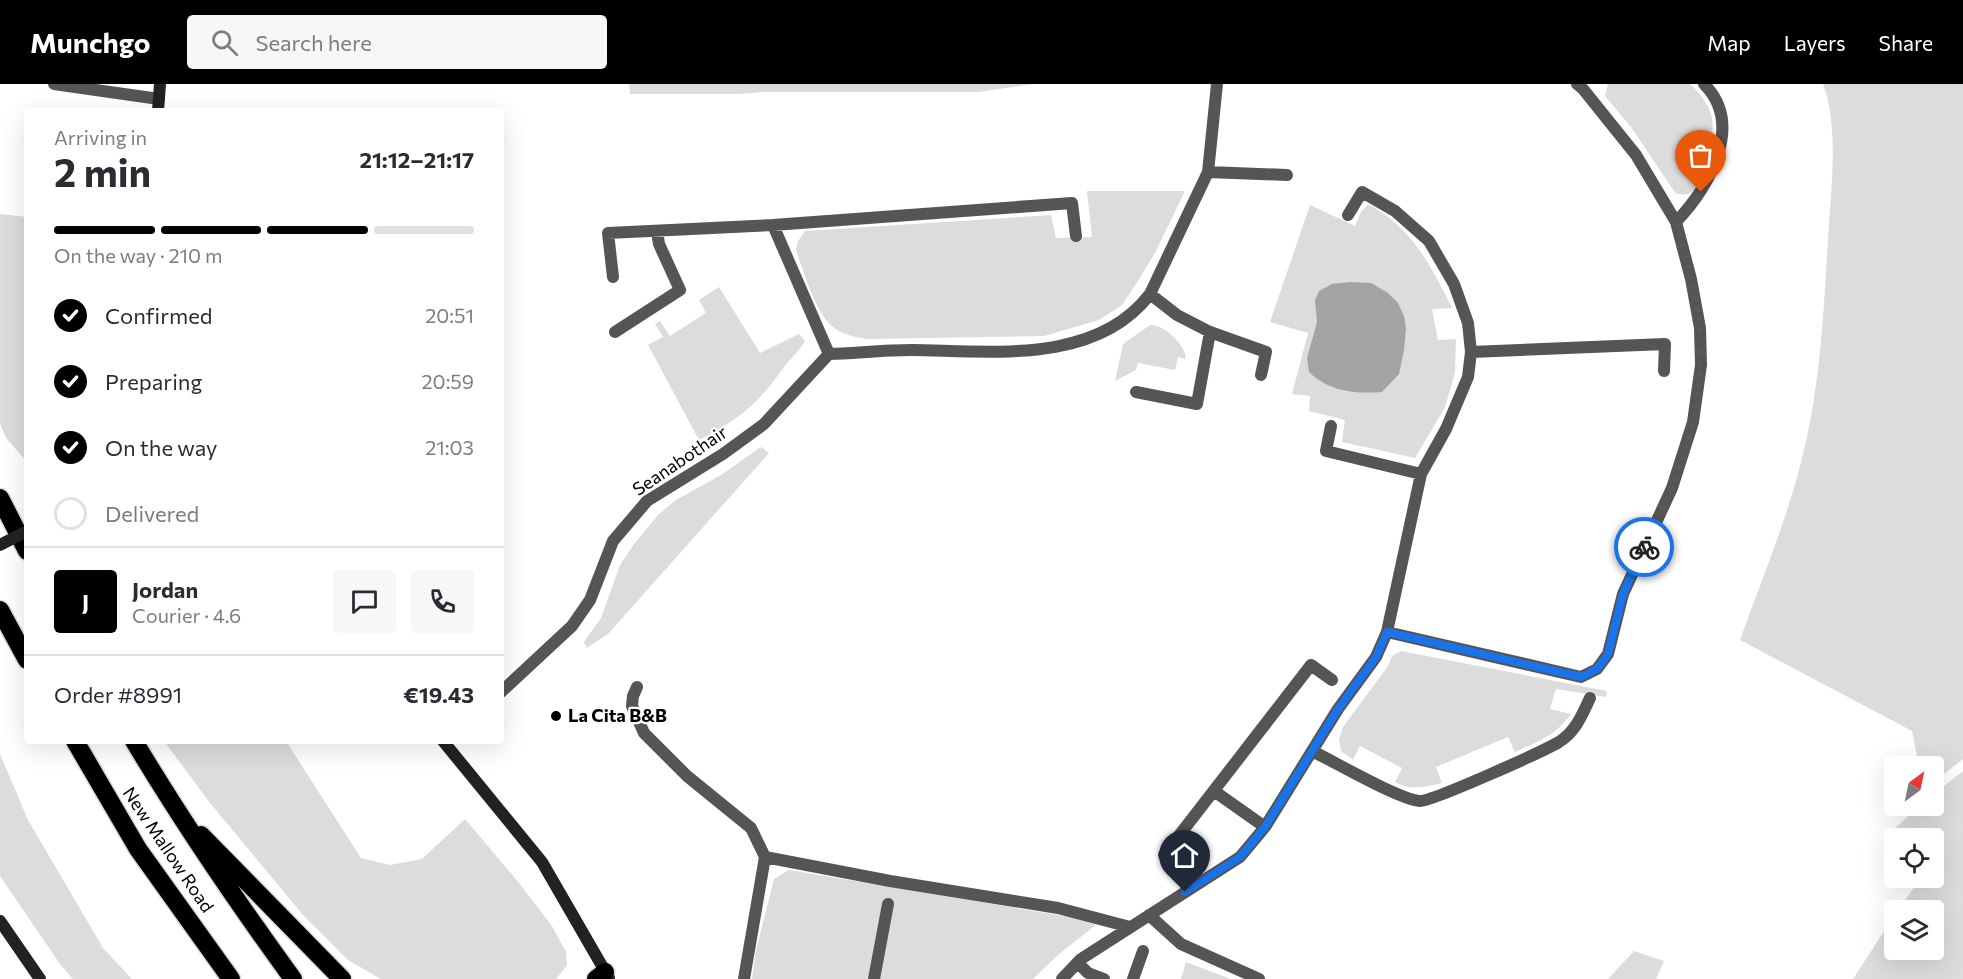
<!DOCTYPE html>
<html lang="en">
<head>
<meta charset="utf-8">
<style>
	:root { --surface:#fff; --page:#f7f7f7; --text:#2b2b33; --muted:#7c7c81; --line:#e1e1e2; --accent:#000 }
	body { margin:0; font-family:Commissioner,sans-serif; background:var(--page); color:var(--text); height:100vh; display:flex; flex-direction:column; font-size:22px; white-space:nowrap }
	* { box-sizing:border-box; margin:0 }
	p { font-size:20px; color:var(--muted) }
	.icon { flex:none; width:33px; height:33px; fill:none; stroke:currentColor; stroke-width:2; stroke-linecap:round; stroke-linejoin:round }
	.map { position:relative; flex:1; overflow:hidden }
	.sheet { position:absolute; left:24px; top:24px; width:480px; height:636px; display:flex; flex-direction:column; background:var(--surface); border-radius:6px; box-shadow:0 6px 24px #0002 }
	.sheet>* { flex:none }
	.needle { width:39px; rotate:33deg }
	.controls { position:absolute; left:1884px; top:672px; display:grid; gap:12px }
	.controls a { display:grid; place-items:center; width:60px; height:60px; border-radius:6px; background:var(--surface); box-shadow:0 6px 24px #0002; font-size:30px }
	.pin { position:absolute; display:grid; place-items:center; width:51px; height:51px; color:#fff; margin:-62px -26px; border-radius:50% 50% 50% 0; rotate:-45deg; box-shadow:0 0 6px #0007 }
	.pin .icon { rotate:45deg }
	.courier { position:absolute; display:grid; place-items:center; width:60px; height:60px; margin:-30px; border:4px solid #1a73e8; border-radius:50%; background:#fff; color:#222; box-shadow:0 2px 8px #0007 }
	.summary em { font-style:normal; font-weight:700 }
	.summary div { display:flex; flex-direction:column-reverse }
	.summary { display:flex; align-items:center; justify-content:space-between; height:102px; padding:0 30px }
	h1 { font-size:39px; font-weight:700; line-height:45px }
	.bar { display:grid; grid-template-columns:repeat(4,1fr); gap:9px 6px; align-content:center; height:72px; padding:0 30px }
	.bar i { height:8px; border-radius:4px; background:var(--line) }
	.bar .current { background:var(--accent) }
	.bar p { grid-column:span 4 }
	.line { display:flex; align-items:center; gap:15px; padding:0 30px; border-top:2px solid var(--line) }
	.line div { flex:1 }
	.round { display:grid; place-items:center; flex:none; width:63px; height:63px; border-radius:6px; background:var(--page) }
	ol { padding:0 30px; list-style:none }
	li { display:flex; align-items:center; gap:18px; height:66px }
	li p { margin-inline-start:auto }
	li .icon { padding:6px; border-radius:50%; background:var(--accent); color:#fff; stroke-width:4 }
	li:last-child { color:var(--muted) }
	li i { width:33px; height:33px; border:3px solid var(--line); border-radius:50% }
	header { display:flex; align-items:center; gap:36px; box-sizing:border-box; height:84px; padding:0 30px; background:var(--accent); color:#fff }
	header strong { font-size:28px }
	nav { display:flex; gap:33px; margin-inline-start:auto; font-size:21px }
	.search { width:420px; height:54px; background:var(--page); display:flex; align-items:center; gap:15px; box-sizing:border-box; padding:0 21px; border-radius:6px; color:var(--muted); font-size:22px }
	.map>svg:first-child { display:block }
</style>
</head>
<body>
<header>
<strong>Munchgo</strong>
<div class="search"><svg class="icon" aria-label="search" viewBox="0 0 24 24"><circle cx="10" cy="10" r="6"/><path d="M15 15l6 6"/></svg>Search here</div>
<nav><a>Map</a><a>Layers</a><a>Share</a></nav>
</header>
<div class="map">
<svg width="1963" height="895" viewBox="0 0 1963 895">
	<rect width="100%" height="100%" fill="#fff"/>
	<!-- green -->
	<path fill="#dcdcdc" d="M629,0H1033L979,8H764L737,10H630Z
		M1608,0H1690C1699,8 1707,18 1711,30C1717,48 1706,98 1690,109C1686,112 1681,110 1676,110L1631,43L1605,12Z
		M1823,0H1963V675L1934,698V682H1919L1912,647L1740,556C1763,492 1790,428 1805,362C1822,289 1824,215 1829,140C1832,99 1838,39 1823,0Z
		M1087,107H1185L1155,169L1136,200L1122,221L1099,236L1044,252L868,255C855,253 843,251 833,243C816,230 803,186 796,166L798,157L805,147L1051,131L1056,154L1092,153Z
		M1368,120C1411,143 1431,181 1452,224L1432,225L1438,256L1456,255L1455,289L1445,323L1415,374L1342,358L1345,336L1309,327L1310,312L1292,310L1308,249L1270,238L1310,121L1355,142L1361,128Z
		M0,130L27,133V378L6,354L0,340Z
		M719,203L760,269L799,250L805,257C800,266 791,274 784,283C757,321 741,334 699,356L648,261L663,253L655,240L660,237L670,252L706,229L699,216Z
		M1150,241C1165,241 1185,260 1186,275L1178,273L1175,286L1138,279L1136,286L1115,297L1123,260Z
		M761,363L769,369L609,549L587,564L584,558L601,534L620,481L634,460L659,430L676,416L721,391Z
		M1401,567L1607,607L1606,613L1556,605L1550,625L1571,630C1555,652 1539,657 1515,668L1508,653L1436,683L1442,699C1425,703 1411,707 1395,698L1402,684L1360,662L1353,676L1341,667L1339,656L1343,643L1388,582L1392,572Z
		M164,657H286L361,774L390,781L422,775L465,735L519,799L552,842L566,868L567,881L556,895H381L348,876L304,832L210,719Z
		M0,670L28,736L103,864L132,895H73L60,880L0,792Z
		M1963,687V895H1853L1894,832V866H1934V826H1898L1921,794H1934V754H1894V760L1887,751L1920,722H1934V710Z
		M789,786L1076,834L1096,841L1059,870L1033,895H752L756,866L774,795Z
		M1634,867L1664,877L1656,895H1608Z
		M1186,878L1231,895H1181Z"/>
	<!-- water -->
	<path fill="#a3a3a3" d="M1350,198L1371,199L1388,209L1398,219L1404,232L1406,245L1404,266L1399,290L1382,308C1355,310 1330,308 1309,288L1307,274L1317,238L1315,216L1319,207L1332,200Z"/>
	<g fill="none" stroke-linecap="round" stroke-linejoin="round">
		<defs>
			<path id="highway" d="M0,414L27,467
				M0,526L27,576
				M75,657L138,765L231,895
				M134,657C183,739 237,818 293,895
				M201,751L342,895
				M596,895L605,888"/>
		</defs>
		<!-- highway casing -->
		<use href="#highway" stroke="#dbdbdb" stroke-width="21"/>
		<!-- street -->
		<path stroke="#555" stroke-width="12" d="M54,0L159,15
			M1208,88L1287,91
			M1676,138C1709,103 1745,41 1704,0
			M773,141L829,270
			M613,193L608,149L773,141L1072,119L1076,152
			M1150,210L1177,231L1210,248L1266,268L1261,291
			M615,248L680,206L659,160L657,147
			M1471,268L1665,260L1664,287
			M829,270C857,269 884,266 912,266C991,267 1096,281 1150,210L1208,88L1217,0
			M1136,308L1197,320L1210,248
			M1331,342L1326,367L1421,390
			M1387,548L1581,593L1597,585L1608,570L1623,510L1672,404L1693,338L1701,281L1700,244L1691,195L1676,138L1636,71L1583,5L1577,0
			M637,603L633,612L632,622L644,649L687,692L751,744L765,773L744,895
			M501,608L572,542L590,516L613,457L647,417L723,370L764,340L829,270
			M1312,667C1335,678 1398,715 1420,717C1433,717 1544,667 1559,658C1576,647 1582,631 1590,614
			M1214,707L1265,743
			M1164,771L1311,581L1332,596
			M765,773L890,797L1058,824L1130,843
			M1149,831L1181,860L1259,895
			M1078,879L1088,889L1104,895
			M874,895L888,820
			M1062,895L1081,875L1240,773L1265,743L1338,625L1376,573L1387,548L1421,390L1446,345L1468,293L1471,268L1468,239L1454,200L1429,157L1395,127L1362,108L1348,131
			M1133,895L1143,867"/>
		<!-- secondary -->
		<path stroke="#222" stroke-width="12" d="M158,27L160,0
			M443,657L542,778L609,894
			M0,837L40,895"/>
		<!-- highway -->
		<use href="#highway" stroke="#000" stroke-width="18"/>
		<!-- secondary-bridge -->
		<path stroke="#222" stroke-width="12" d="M0,461L27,447"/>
	</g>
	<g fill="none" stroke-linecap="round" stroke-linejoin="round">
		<!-- done -->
		<path stroke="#595959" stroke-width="6" stroke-dasharray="0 10.8" d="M1644,463C1653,444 1663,425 1671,405C1692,356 1705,298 1700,245C1697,209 1685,173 1676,138L1693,120L1701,108"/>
		<!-- route -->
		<path stroke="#1a73e8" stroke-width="8" d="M1185,808L1240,773L1265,743L1338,625L1376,573L1387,548L1581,593L1597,585L1608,570L1623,510L1644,463"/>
	</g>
	<!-- markers -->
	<circle fill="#000" stroke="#fff" stroke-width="2" cx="556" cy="632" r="6"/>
	<g text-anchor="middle" stroke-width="4.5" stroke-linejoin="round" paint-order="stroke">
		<!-- street labels -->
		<g font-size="18" fill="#000" stroke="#fff">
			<text transform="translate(680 377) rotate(-34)" y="6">Seanabothair</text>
			<text transform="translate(168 766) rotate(56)" y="6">New Mallow Road</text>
		</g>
		<!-- poi labels -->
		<g font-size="18" font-weight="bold" fill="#000" stroke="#fff" text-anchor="start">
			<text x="568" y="638">La Cita B&amp;B</text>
		</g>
	</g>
</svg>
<div class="controls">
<a><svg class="needle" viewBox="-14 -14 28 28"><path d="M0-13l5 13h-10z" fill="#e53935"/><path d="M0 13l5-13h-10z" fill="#7c7c81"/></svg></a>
<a><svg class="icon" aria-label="locate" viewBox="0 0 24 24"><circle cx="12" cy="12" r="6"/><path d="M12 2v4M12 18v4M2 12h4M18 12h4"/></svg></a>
<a><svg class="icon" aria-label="layers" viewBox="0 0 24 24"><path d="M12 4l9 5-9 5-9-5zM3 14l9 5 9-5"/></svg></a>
</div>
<div class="pin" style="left:1701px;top:108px;background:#ea580c"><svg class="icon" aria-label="bag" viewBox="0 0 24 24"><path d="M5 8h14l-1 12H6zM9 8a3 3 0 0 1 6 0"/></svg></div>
<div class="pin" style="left:1185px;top:808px;background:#1f2937"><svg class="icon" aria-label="home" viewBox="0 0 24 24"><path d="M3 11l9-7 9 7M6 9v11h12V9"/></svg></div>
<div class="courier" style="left:1644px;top:463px"><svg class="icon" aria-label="bike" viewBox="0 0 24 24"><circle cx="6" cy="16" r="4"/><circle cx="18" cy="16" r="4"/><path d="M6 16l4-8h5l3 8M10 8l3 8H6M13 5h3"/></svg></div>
<section class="sheet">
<div class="summary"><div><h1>2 min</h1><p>Arriving in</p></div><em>21:12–21:17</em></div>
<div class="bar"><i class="current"></i><i class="current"></i><i class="current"></i><i></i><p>On the way · 210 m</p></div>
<ol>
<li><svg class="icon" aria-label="check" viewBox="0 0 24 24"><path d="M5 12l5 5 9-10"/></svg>Confirmed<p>20:51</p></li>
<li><svg class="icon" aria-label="check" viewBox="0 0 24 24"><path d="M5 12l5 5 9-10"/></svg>Preparing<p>20:59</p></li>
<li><svg class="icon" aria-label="check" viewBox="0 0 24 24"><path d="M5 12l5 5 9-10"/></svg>On the way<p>21:03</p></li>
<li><i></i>Delivered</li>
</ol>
<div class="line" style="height:108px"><b class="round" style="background:var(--accent);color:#fff">J</b><div><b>Jordan</b><p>Courier · 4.6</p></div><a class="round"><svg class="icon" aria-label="chat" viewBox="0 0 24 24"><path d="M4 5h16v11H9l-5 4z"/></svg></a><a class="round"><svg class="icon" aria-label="phone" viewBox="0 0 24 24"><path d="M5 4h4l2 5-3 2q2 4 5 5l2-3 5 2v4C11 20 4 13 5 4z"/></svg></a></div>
<div class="line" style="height:78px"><div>Order #8991</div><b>€19.43</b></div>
</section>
</div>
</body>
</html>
